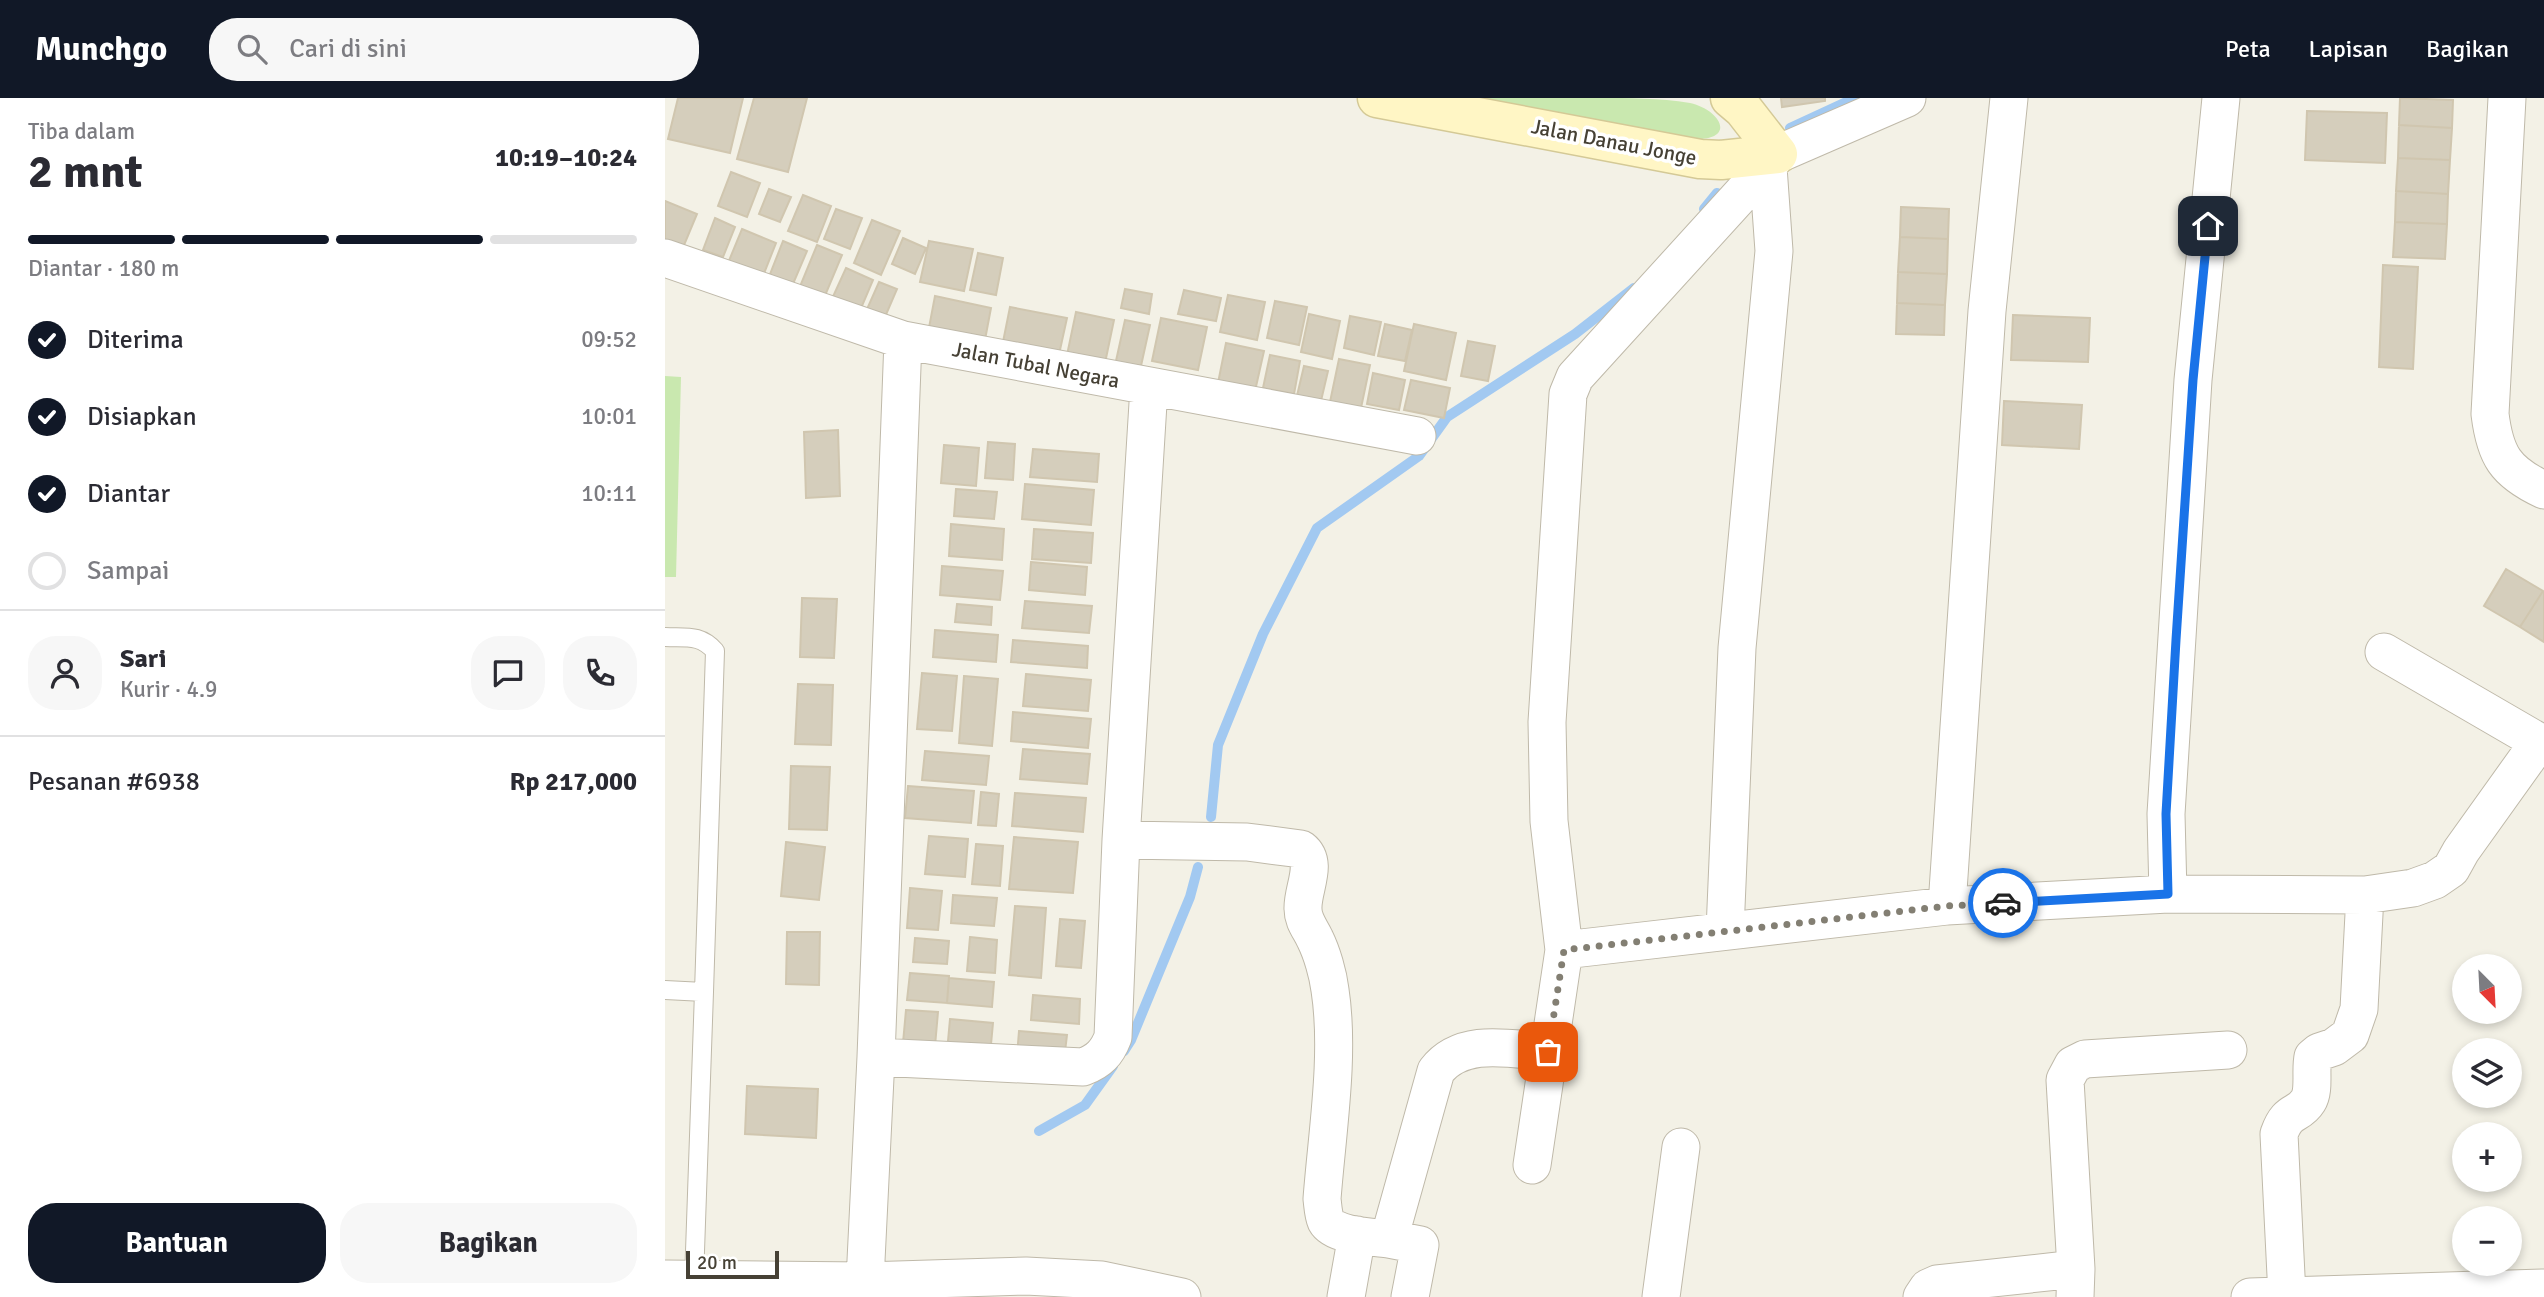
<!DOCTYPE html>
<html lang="id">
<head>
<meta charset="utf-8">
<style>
	:root { --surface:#fff; --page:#f7f7f7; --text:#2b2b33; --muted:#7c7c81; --line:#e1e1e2; --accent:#111827 }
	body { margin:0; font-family:Signika,sans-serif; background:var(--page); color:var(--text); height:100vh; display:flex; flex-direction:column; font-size:26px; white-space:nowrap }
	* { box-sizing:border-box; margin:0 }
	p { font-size:23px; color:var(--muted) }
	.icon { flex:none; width:38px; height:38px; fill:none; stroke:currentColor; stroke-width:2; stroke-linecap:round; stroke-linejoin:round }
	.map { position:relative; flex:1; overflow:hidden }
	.side { display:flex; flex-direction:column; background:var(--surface); width:665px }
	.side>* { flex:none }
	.needle { width:46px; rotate:156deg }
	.tools { position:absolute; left:1787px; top:856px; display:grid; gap:14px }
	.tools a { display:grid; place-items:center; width:70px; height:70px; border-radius:50%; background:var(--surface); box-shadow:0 4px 10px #0003; font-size:35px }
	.scale { position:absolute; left:21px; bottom:18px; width:93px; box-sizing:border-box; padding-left:7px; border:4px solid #464135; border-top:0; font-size:19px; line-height:24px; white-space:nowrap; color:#464135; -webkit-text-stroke:5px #fff; paint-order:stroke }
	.pin { position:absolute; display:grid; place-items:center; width:60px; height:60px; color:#fff; margin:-30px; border-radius:14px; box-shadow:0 4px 10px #0006 }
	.courier { position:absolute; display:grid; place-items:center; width:70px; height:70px; margin:-35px; border:5px solid #1a73e8; border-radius:50%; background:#fff; color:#222; box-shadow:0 2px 9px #0007 }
	.head em { font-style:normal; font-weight:800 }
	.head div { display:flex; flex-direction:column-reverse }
	.head { display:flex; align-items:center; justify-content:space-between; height:119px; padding:0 28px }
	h1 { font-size:46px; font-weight:800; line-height:52px }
	.bar { display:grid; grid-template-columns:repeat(4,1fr); gap:10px 7px; align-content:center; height:84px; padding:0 28px }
	.bar i { height:9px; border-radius:5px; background:var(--line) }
	.bar .current { background:var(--accent) }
	.bar p { grid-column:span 4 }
	.line { display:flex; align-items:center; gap:18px; padding:0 28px; border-top:2px solid var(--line) }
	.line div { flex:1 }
	.round { display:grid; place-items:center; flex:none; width:74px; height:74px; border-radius:28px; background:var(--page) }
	ol { padding:0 28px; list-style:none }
	li { display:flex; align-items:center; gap:21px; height:77px }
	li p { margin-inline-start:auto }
	li .icon { padding:7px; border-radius:50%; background:var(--accent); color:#fff; stroke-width:4 }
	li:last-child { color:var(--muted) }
	li i { width:38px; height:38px; border:4px solid var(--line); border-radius:50% }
	.button { display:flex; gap:14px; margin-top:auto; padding:14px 28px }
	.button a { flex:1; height:80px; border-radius:28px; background:var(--accent); color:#fff; font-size:28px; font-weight:800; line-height:80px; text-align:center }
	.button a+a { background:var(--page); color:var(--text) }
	header { display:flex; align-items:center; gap:42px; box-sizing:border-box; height:98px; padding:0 35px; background:var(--accent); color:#fff }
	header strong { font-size:33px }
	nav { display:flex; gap:38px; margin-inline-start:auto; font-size:24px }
	.search { width:490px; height:63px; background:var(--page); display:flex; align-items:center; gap:18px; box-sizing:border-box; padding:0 24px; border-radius:28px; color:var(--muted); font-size:26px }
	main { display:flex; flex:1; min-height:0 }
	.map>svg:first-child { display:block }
</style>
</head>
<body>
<header>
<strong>Munchgo</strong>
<div class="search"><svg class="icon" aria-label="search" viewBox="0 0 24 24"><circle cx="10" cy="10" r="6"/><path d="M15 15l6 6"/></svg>Cari di sini</div>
<nav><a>Peta</a><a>Lapisan</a><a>Bagikan</a></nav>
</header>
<main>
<section class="side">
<div class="head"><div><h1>2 mnt</h1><p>Tiba dalam</p></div><em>10:19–10:24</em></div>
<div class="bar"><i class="current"></i><i class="current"></i><i class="current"></i><i></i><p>Diantar · 180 m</p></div>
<ol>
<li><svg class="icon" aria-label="check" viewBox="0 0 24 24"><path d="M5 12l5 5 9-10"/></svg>Diterima<p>09:52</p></li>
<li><svg class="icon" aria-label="check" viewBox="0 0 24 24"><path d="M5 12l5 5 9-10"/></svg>Disiapkan<p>10:01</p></li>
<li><svg class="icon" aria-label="check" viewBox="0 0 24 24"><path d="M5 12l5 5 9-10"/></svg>Diantar<p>10:11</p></li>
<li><i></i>Sampai</li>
</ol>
<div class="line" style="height:126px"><a class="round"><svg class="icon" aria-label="person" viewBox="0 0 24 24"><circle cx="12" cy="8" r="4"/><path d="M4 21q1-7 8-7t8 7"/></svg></a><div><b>Sari</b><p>Kurir · 4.9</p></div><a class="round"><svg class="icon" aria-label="chat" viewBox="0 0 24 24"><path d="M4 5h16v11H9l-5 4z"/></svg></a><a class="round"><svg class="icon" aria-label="phone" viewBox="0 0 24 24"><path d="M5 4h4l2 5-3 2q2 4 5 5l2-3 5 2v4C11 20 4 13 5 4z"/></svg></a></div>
<div class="line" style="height:91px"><div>Pesanan #6938</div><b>Rp 217,000</b></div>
<div class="button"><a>Bantuan</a><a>Bagikan</a></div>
</section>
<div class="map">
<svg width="1879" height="1199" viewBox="0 0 1879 1199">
	<rect width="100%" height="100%" fill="#f3f1e6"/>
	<!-- green -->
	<path fill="#c9e8af" d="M810,0C851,0 893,0 934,0C964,0 994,0 1025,5C1056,12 1072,42 1029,41Z
		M0,278L16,279L11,479H0Z"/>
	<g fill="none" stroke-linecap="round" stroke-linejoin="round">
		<!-- stream -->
		<path stroke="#a2c9f1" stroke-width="10" d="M1125,30L1190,0
			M1039,111L1052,95
			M546,719L553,647L598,536L652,430L754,358L782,319L910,236L969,190
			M459,953L466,942L525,799L533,769
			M374,1033L420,1007L448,968"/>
	</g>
	<!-- building -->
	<path fill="#d5cebc" stroke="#d0c6af" stroke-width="2" d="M13,0H78L65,55L3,41Z
		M89,0H142L123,74L72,61Z
		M1116,0H1160V3L1117,9Z
		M1735,0L1788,2L1787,30L1734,27Z
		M1642,13L1722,15L1720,65L1640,62Z
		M1734,27L1787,30L1785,62L1733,60Z
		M1733,60L1785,62L1783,96L1731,93Z
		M66,74L95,85L82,119L53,108Z
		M104,91L126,99L115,124L94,116Z
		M1731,93L1783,96L1782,126L1730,124Z
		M138,97L166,108L152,144L123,133Z
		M0,103L32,116L17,152L0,145Z
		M1236,109L1284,111L1283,141L1235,139Z
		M171,111L197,120L185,151L159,141Z
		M50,120L70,129L58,159L38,152Z
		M207,122L235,133L216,177L189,165Z
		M1730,124L1782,126L1780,161L1728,159Z
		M77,131L111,145L96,183L61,170Z
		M1235,139L1283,141L1282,176L1233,174Z
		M238,140L261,150L250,176L227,166Z
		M118,143L142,153L125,193L102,184Z
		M264,143L308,151L299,193L255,184Z
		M152,147L177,157L159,200L134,191Z
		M313,155L338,160L331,197L305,192Z
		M1718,167L1753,169L1748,271L1714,269Z
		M181,170L208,182L194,215L166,203Z
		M1233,174L1282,176L1280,207L1232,205Z
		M214,184L232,191L217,226L199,218Z
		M460,191L487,196L484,216L456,210Z
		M519,192L556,200L551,223L513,216Z
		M563,197L600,204L592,242L555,234Z
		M270,198L326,210L319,247L263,235Z
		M610,203L642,209L634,247L602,240Z
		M1232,205L1280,207L1279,237L1231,236Z
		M345,209L402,220L393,261L337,249Z
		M411,214L449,222L440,265L402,257Z
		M644,216L675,223L667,261L636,254Z
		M1348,217L1425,220L1423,264L1346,262Z
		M685,218L716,224L709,257L679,250Z
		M496,220L542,229L533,272L487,263Z
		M460,222L485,227L474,277L449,272Z
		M720,226L747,232L740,263L713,258Z
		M749,226L791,235L781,282L739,273Z
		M803,243L830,248L823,283L796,278Z
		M561,245L599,253L590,293L553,285Z
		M605,257L635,263L629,296L598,290Z
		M674,261L705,267L696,310L665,304Z
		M639,268L663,273L655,307L631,302Z
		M708,275L740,282L734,312L702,306Z
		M746,282L785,290L779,320L739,312Z
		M1339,303L1417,307L1414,351L1337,347Z
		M173,332L175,398L141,400L139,334Z
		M323,344L350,346L348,382L320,380Z
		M279,347L314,350L311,388L276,385Z
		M368,351L434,356L432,384L365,379Z
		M360,386L429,392L426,427L357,421Z
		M291,391L332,394L329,421L289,418Z
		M286,426L339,431L337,462L284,458Z
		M369,431L428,435L426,465L367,461Z
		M366,464L422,469L420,497L364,492Z
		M277,468L338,473L335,502L275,497Z
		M1841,471L1878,493L1855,529L1819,508Z
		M1878,493L1879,494V544L1855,529Z
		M137,500L172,501L169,560L135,559Z
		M360,503L427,508L424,535L357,530Z
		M292,506L327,509L326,527L290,524Z
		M270,532L333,537L331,564L268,559Z
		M348,542L423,548L422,570L346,564Z
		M257,575L292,578L287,633L252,631Z
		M361,576L426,582L423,613L358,608Z
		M299,578L333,581L327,648L294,645Z
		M133,586L168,587L166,647L130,646Z
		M348,614L426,621L423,650L346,643Z
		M358,651L425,656L422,686L355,681Z
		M260,653L324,658L321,687L257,682Z
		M126,668L165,669L162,732L124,731Z
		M243,688L309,693L306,725L240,720Z
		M316,694L334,696L331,728L313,727Z
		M350,695L421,700L418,734L347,728Z
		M264,738L303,741L300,779L260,776Z
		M349,739L413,744L408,795L344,791Z
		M121,744L160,749L154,802L116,798Z
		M311,746L338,748L335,788L307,786Z
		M245,790L277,793L273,832L242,830Z
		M288,797L332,800L329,828L286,825Z
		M350,808L381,810L376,880L344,877Z
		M395,821L420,823L416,870L391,868Z
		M122,834H155L154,887L121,886Z
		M305,839L332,842L330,875L302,873Z
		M250,840L284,843L282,866L248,864Z
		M245,875L284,878L282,905L242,902Z
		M284,880L329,884L327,909L282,905Z
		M368,897L415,901L414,926L366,922Z
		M241,912L273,914L270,948L238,945Z
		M285,921L328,925L325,957L282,954Z
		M354,933L402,937L399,962L352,958Z
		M82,988L153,991L151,1040L80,1036Z"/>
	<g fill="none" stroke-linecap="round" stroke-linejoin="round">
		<defs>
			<path id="lane" d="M0,539C21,540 35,536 50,553L39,894
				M0,892L39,894L29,1182"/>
			<path id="street" d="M1242,0L1113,56L910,279L903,296L882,624L884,723L899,852L1282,808L1503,796L1700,797L1748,790L1770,782L1786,771L1796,753L1874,644L1879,647
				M1842,0L1825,316C1830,357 1840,374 1879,392
				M0,160L238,242L752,338
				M1719,554L1874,644
				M456,742L582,744L636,751C654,765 637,791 638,811C638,823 645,830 650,841C657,855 663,876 665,892C675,957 662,1035 657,1101C658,1108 658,1116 661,1123C669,1138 708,1139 724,1141
				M1503,796L1501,716L1528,282L1556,0
				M1282,808L1322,213L1344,0
				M1060,833L1072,550L1109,153L1103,69
				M211,959L418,969C434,963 442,955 448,939L456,742L484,289
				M867,1067L899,852
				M0,1181L200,1183L361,1178L437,1182L517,1199
				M200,1183L211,959L238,242
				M1622,1198L1614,1036C1623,1010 1633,1019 1643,1003C1650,992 1645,972 1648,959L1654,954L1669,949L1685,937L1694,911L1700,797
				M681,1199L692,1137
				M745,1199L755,1147L724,1141L771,973C797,939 846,951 883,954
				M996,1199L1016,1049
				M1257,1199L1263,1190L1272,1186L1411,1171
				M1410,1199L1411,1171L1400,982L1408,967L1420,961L1563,952
				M1585,1199L1879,1190"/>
			<path id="secondary" d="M712,0L1035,61L1056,62L1113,56
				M1065,0L1078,11L1113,56"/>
		</defs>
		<!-- lane casing -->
		<use href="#lane" stroke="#bfb9a9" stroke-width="20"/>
		<!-- street casing -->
		<use href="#street" stroke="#bfb9a9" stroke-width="39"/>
		<!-- secondary casing -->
		<use href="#secondary" stroke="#d4c996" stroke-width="41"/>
		<!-- lane -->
		<use href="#lane" stroke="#fff" stroke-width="18"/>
		<!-- street -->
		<use href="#street" stroke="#fff" stroke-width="37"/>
		<!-- secondary -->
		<use href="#secondary" stroke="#fff6c5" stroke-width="38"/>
	</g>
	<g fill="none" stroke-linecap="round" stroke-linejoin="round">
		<!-- done -->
		<path stroke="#837f73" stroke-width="7" stroke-dasharray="0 12.6" d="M883,954L899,852L1282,808L1338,805"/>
		<!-- route -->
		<path stroke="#1a73e8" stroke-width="9" d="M1338,805L1503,796L1501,716L1511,542L1528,282L1543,128"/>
	</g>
	<g text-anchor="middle" stroke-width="7" stroke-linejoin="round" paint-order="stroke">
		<!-- street labels -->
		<g font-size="21" fill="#464135" stroke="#fff">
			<text transform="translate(949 44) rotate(11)" y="7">Jalan Danau Jonge</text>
			<text transform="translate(371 267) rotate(11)" y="7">Jalan Tubal Negara</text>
		</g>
	</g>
</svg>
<div class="tools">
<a><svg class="needle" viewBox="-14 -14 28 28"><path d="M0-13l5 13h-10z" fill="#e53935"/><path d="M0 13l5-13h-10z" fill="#7c7c81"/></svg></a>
<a><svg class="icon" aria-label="layers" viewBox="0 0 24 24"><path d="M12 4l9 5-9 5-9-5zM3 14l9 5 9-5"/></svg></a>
<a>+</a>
<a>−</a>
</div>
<div class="scale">20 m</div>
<div class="pin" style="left:883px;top:954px;background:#ea580c"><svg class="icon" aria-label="bag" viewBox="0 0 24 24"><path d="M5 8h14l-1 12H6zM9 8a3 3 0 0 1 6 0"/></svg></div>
<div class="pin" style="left:1543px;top:128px;background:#1f2937"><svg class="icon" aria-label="home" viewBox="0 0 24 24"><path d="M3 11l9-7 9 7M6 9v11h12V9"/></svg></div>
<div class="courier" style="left:1338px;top:805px"><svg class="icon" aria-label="car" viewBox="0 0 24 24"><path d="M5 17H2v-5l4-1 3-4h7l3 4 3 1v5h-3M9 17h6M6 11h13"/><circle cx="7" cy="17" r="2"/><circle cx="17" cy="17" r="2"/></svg></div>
</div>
</main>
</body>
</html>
